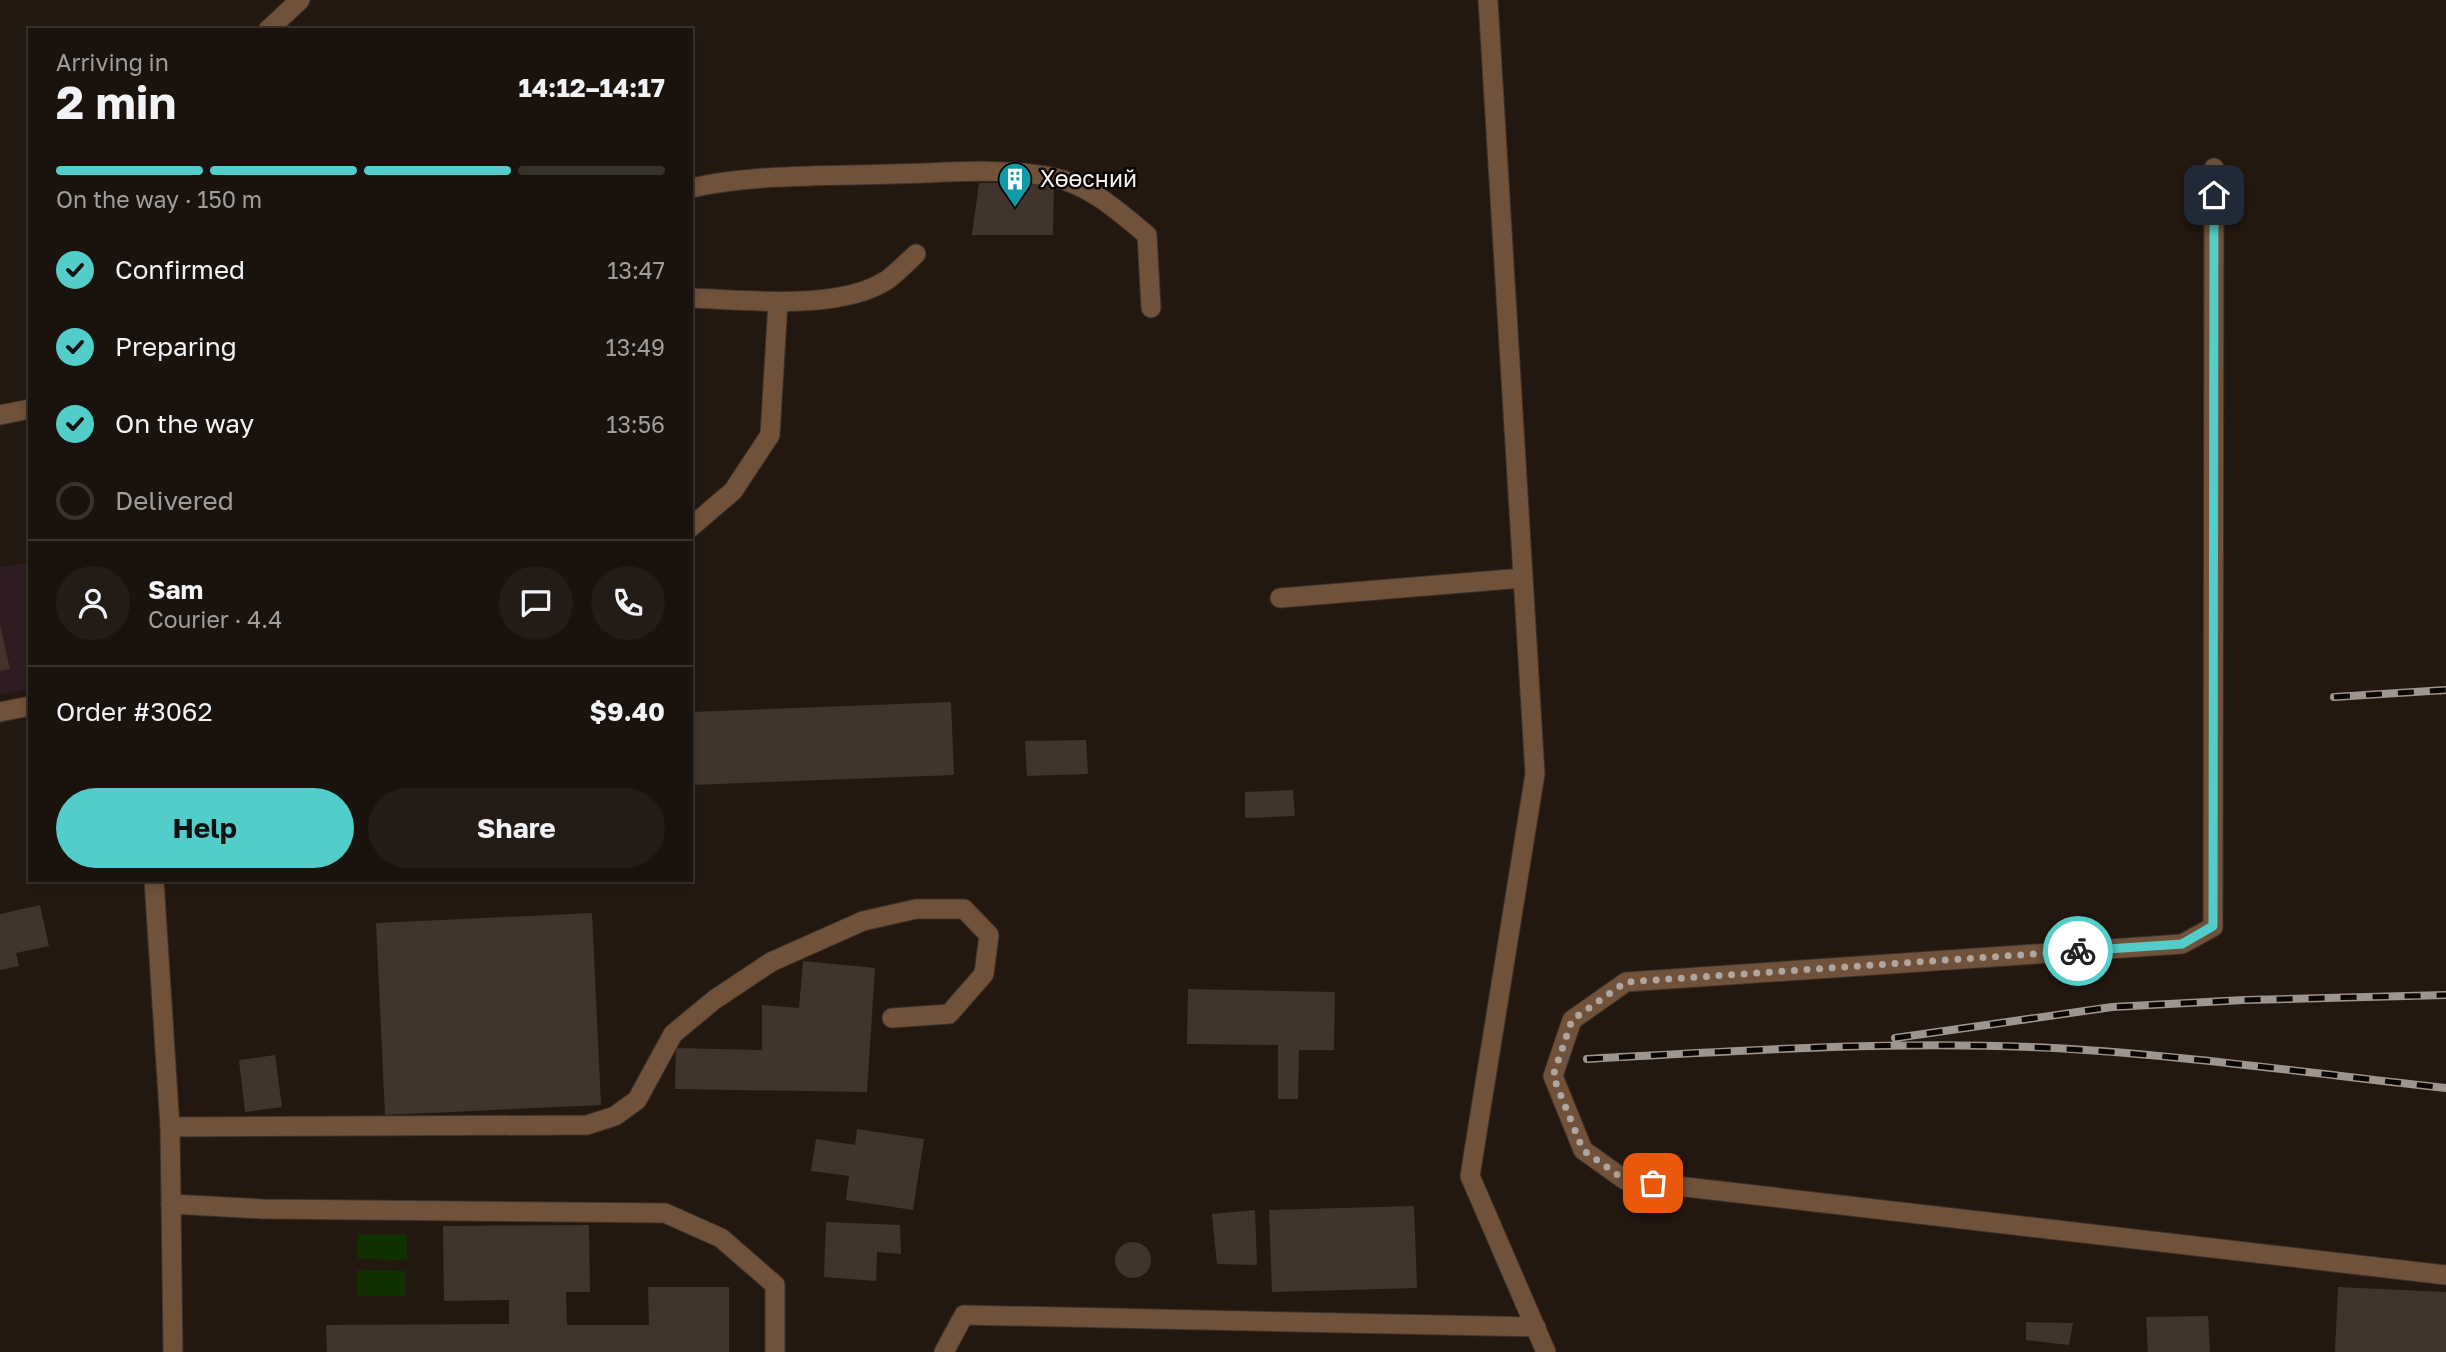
<!DOCTYPE html>
<html lang="en">
<head>
<meta charset="utf-8">
<style>
	:root { --surface:#1a120c; --page:#231b15; --text:#f1f3f6; --muted:#9f9e9d; --line:#38322d; --accent:#53cdc9 }
	body { margin:0; font-family:"Golos Text",sans-serif; background:var(--page); color:var(--text); height:100vh; display:flex; flex-direction:column; font-size:26px; white-space:nowrap }
	* { box-sizing:border-box; margin:0 }
	p { font-size:23px; color:var(--muted) }
	.icon { flex:none; width:38px; height:38px; fill:none; stroke:currentColor; stroke-width:2; stroke-linecap:round; stroke-linejoin:round }
	.map { position:relative; flex:1; overflow:hidden }
	.drawer { position:absolute; left:28px; top:28px; width:665px; height:854px; display:flex; flex-direction:column; background:var(--surface); border-radius:0px; box-shadow:0 4px 10px #0003,0 0 0 2px var(--line) }
	.drawer>* { flex:none }
	.pin { position:absolute; display:grid; place-items:center; width:60px; height:60px; color:#fff; margin:-30px; border-radius:14px; box-shadow:0 4px 10px #0006 }
	.courier { position:absolute; display:grid; place-items:center; width:70px; height:70px; margin:-35px; border:5px solid #53cdc9; border-radius:50%; background:#fff; color:#222; box-shadow:0 2px 9px #0007 }
	.summary em { font-style:normal; font-weight:700 }
	.summary div { display:flex; flex-direction:column-reverse }
	.summary { display:flex; align-items:center; justify-content:space-between; height:119px; padding:0 28px }
	h1 { font-size:46px; font-weight:700; line-height:52px }
	.bar { display:grid; grid-template-columns:repeat(4,1fr); gap:10px 7px; align-content:center; height:84px; padding:0 28px }
	.bar i { height:9px; border-radius:5px; background:var(--line) }
	.bar .selected { background:var(--accent) }
	.bar p { grid-column:span 4 }
	.line { display:flex; align-items:center; gap:18px; padding:0 28px; border-top:2px solid var(--line) }
	.line div { flex:1 }
	.round { display:grid; place-items:center; flex:none; width:74px; height:74px; border-radius:37px; background:var(--page) }
	ol { padding:0 28px; list-style:none }
	li { display:flex; align-items:center; gap:21px; height:77px }
	li p { margin-inline-start:auto }
	li .icon { padding:7px; border-radius:50%; background:var(--accent); color:#111; stroke-width:4 }
	li:last-child { color:var(--muted) }
	li i { width:38px; height:38px; border:4px solid var(--line); border-radius:50% }
	.primary-button { display:flex; gap:14px; margin-top:auto; padding:14px 28px }
	.primary-button a { flex:1; height:80px; border-radius:42px; background:var(--accent); color:#111; font-size:28px; font-weight:700; line-height:80px; text-align:center }
	.primary-button a+a { background:var(--page); color:var(--text) }
	.map>svg:first-child { display:block }
</style>
</head>
<body>
<div class="map">
<svg width="2446" height="1352" viewBox="0 0 2446 1352">
	<rect width="100%" height="100%" fill="#231810"/>
	<!-- medical -->
	<path fill="#2e1c21" d="M30,562V689L0,695V567Z"/>
	<!-- green -->
	<path fill="#103000" d="M358,1234H407V1260L358,1259Z
		M357,1270L406,1271V1296H357Z"/>
	<!-- building -->
	<path fill="#40342b" d="M979,183H1054L1053,235H972Z
		M0,625L10,669L0,671Z
		M951,702L954,775L691,785V712Z
		M1086,740L1088,774L1027,776L1025,741Z
		M1293,790L1295,816L1245,818V792Z
		M40,905L49,946L16,953L19,966L0,970V914Z
		M592,913L601,1105L385,1115L376,923Z
		M803,961L875,968L867,1092L675,1089L676,1048L762,1050V1005L799,1008Z
		M1188,989L1335,992L1334,1050H1299L1298,1099H1278V1045L1187,1044Z
		M275,1055L282,1107L245,1112L239,1060Z
		M857,1129L924,1139L913,1210L846,1200L849,1176L811,1171L816,1139L855,1145Z
		M1414,1206L1417,1288L1272,1292L1269,1210Z
		M1255,1210L1257,1265L1217,1264L1212,1214Z
		M826,1222L900,1225L901,1254L877,1252L876,1281L824,1277Z
		M589,1225L590,1292H566L567,1325H649L648,1287H729V1352H327L326,1325L509,1324V1300L444,1301L443,1226Z
		M1115 1260a18 18 0 1 1 36 0a18 18 0 1 1-36 0Z
		M2338,1287L2446,1292V1352H2335Z
		M2208,1316L2210,1352H2148L2146,1317Z
		M2026,1322L2073,1323L2069,1345L2026,1340Z"/>
	<g fill="none" stroke-linecap="round" stroke-linejoin="round">
		<defs>
			<path id="service" d="M1488,0L1535,774L1470,1176L1546,1352
				M2214,168L2213,927L2182,944L1626,982L1572,1020L1553,1076L1583,1150L1625,1180L2446,1275
				M691,188C754,174 828,176 893,174C946,173 1000,167 1052,177C1090,185 1118,211 1147,235L1151,308
				M691,298C746,300 840,311 887,280C897,273 906,263 916,254
				M691,527L733,491L770,435L778,302
				M1280,598L1523,578
				M170,1127L587,1125L615,1116L637,1100L673,1034L714,1000L771,962L863,921L916,909H964L989,935L984,974L949,1014L892,1018
				M171,1204L263,1209L665,1213L721,1238L775,1285V1352
				M944,1352L964,1315L1536,1327"/>
			<path id="minor" d="M268,30L300,0
				M0,415L30,409
				M0,712L30,706
				M154,880L170,1127L173,1352"/>
		</defs>
		<!-- service casing -->
		<use href="#service" stroke="#3d322a" stroke-width="21"/>
		<!-- minor casing -->
		<use href="#minor" stroke="#3d322a" stroke-width="21"/>
		<!-- service -->
		<use href="#service" stroke="#70513a" stroke-width="19"/>
		<!-- minor -->
		<use href="#minor" stroke="#70513a" stroke-width="19"/>
		<defs>
			<path id="rail" d="M2334,697L2446,690
				M1895,1038L2112,1007L2244,1000L2446,995
				M1587,1059C1734,1051 1882,1041 2030,1047C2169,1053 2308,1073 2446,1088"/>
		</defs>
		<!-- rail casing -->
		<use href="#rail" stroke="#9e958e" stroke-width="8"/>
		<!-- rail -->
		<use href="#rail" stroke="#090503" stroke-width="5" stroke-dasharray="16" stroke-linecap="butt"/>
	</g>
	<g fill="none" stroke-linecap="round" stroke-linejoin="round">
		<!-- done -->
		<path stroke="#afa69f" stroke-width="7" stroke-dasharray="0 12.6" d="M1653,1183L1625,1180L1583,1150L1553,1076L1572,1020L1626,982L2078,951"/>
		<!-- route -->
		<path stroke="#53cdc9" stroke-width="9" d="M2078,951L2182,944L2213,926L2214,195"/>
	</g>
	<!-- icons -->
	<defs>
		<symbol id="building-pin" viewBox="-11 -11 22 30"><path d="M0 17L-7.5 6A9.5 9.5 0 1 1 7.5 6Z" fill="#0f9aa8" stroke="#090503"/><path d="M-4-6H4V6H1V3H-1V6H-4ZM-2.5-4.3h1.7v1.8h-1.7ZM.8-4.3h1.7v1.8H.8ZM-2.5-1h1.7V.8h-1.7ZM.8-1h1.7V.8H.8Z" fill="#fff"/></symbol>
	</defs>
	<g fill-rule="evenodd">
		<use href="#building-pin" x="996" y="160" width="38" height="52"/>
	</g>
	<g text-anchor="middle" stroke-width="5" stroke-linejoin="round" paint-order="stroke">
		<!-- poi labels -->
		<g font-size="23" fill="#faf2ec" stroke="#090503" text-anchor="start">
			<text x="1040" y="187">Хөөсний</text>
		</g>
	</g>
</svg>
<div class="pin" style="left:1653px;top:1183px;background:#ea580c"><svg class="icon" aria-label="bag" viewBox="0 0 24 24"><path d="M5 8h14l-1 12H6zM9 8a3 3 0 0 1 6 0"/></svg></div>
<div class="pin" style="left:2214px;top:195px;background:#1f2937"><svg class="icon" aria-label="home" viewBox="0 0 24 24"><path d="M3 11l9-7 9 7M6 9v11h12V9"/></svg></div>
<div class="courier" style="left:2078px;top:951px"><svg class="icon" aria-label="bike" viewBox="0 0 24 24"><circle cx="6" cy="16" r="4"/><circle cx="18" cy="16" r="4"/><path d="M6 16l4-8h5l3 8M10 8l3 8H6M13 5h3"/></svg></div>
<section class="drawer">
<div class="summary"><div><h1>2 min</h1><p>Arriving in</p></div><em>14:12–14:17</em></div>
<div class="bar"><i class="selected"></i><i class="selected"></i><i class="selected"></i><i></i><p>On the way · 150 m</p></div>
<ol>
<li><svg class="icon" aria-label="check" viewBox="0 0 24 24"><path d="M5 12l5 5 9-10"/></svg>Confirmed<p>13:47</p></li>
<li><svg class="icon" aria-label="check" viewBox="0 0 24 24"><path d="M5 12l5 5 9-10"/></svg>Preparing<p>13:49</p></li>
<li><svg class="icon" aria-label="check" viewBox="0 0 24 24"><path d="M5 12l5 5 9-10"/></svg>On the way<p>13:56</p></li>
<li><i></i>Delivered</li>
</ol>
<div class="line" style="height:126px"><a class="round"><svg class="icon" aria-label="person" viewBox="0 0 24 24"><circle cx="12" cy="8" r="4"/><path d="M4 21q1-7 8-7t8 7"/></svg></a><div><b>Sam</b><p>Courier · 4.4</p></div><a class="round"><svg class="icon" aria-label="chat" viewBox="0 0 24 24"><path d="M4 5h16v11H9l-5 4z"/></svg></a><a class="round"><svg class="icon" aria-label="phone" viewBox="0 0 24 24"><path d="M5 4h4l2 5-3 2q2 4 5 5l2-3 5 2v4C11 20 4 13 5 4z"/></svg></a></div>
<div class="line" style="height:91px"><div>Order #3062</div><b>$9.40</b></div>
<div class="primary-button"><a>Help</a><a>Share</a></div>
</section>
</div>
</body>
</html>
